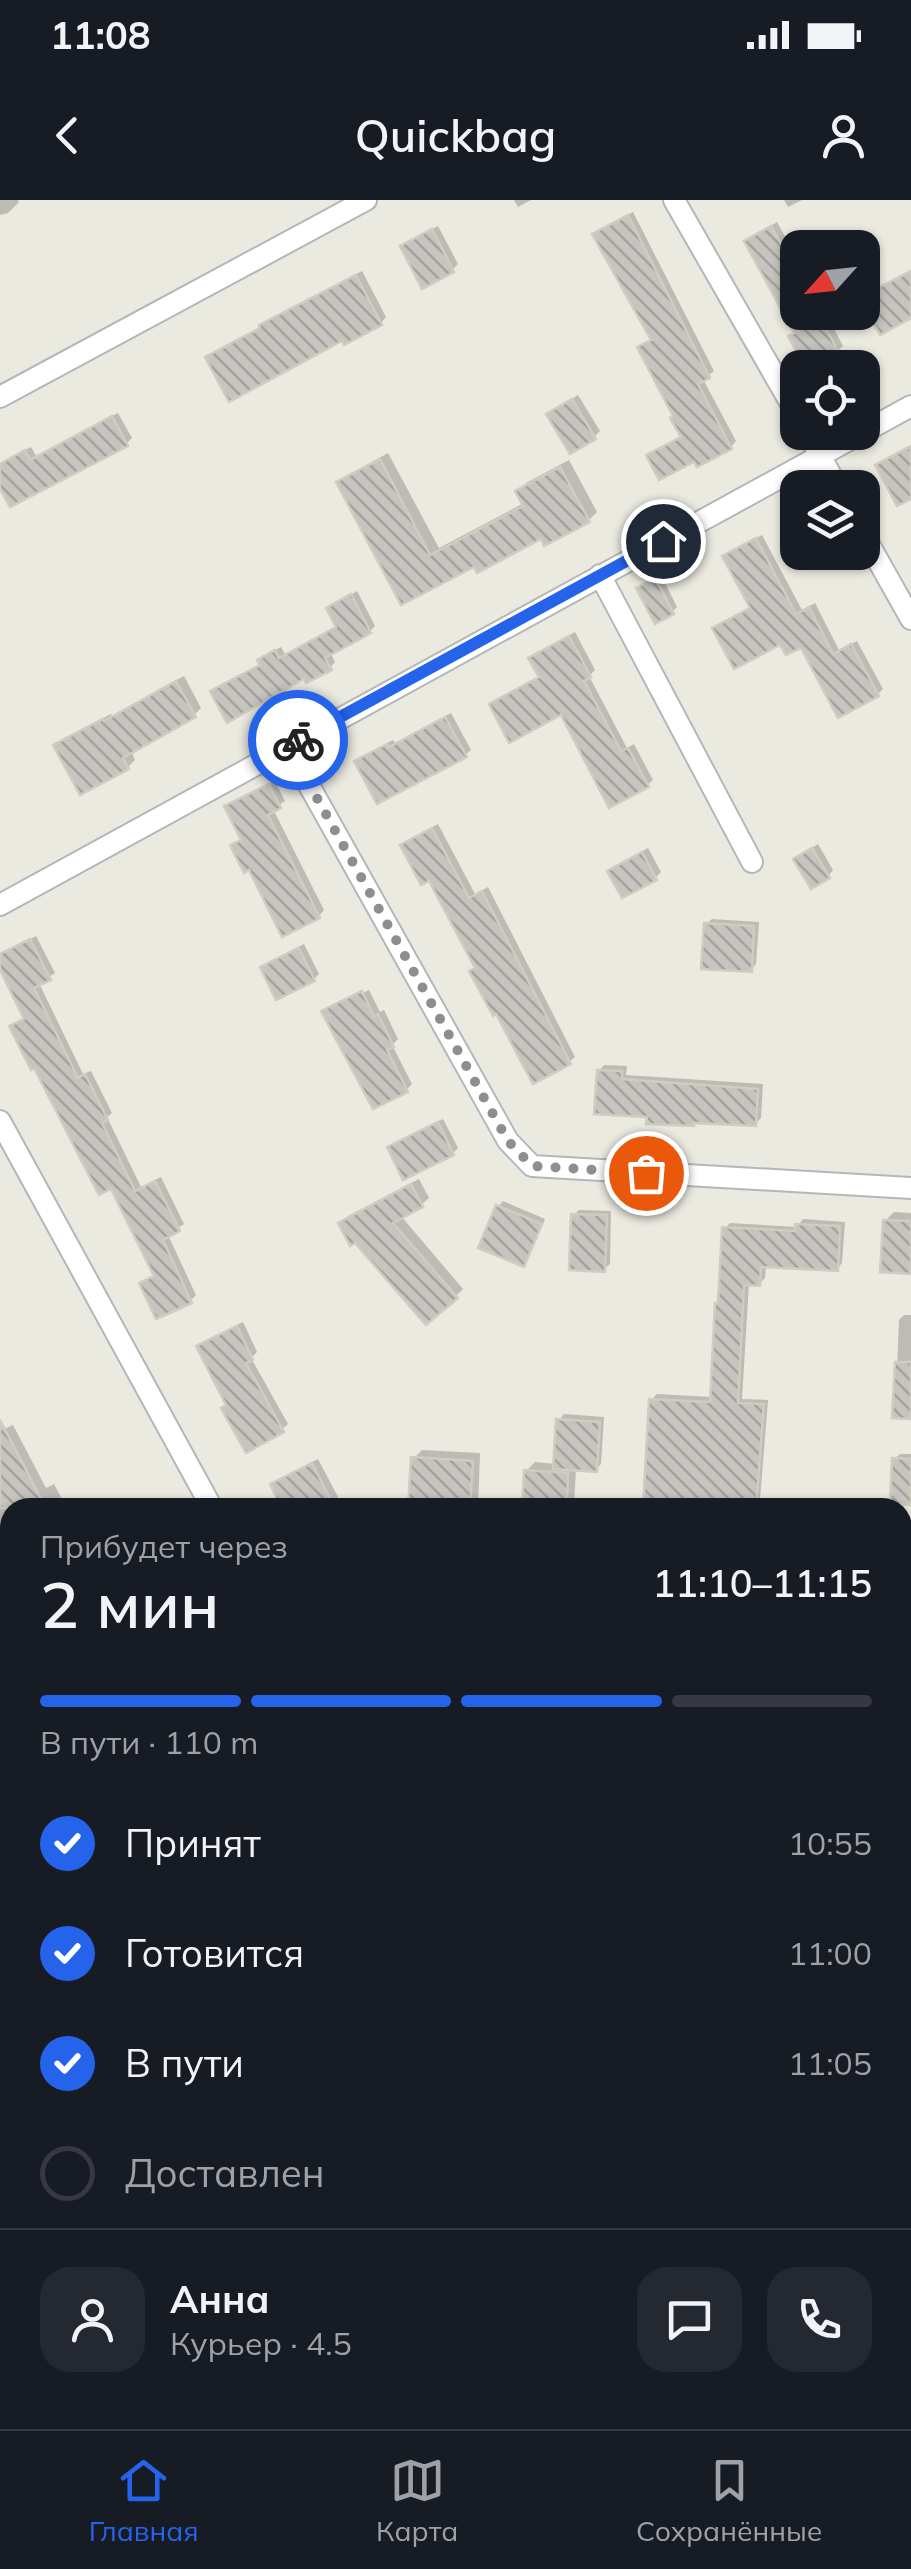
<!DOCTYPE html>
<html lang="ru">
<head>
<meta charset="utf-8">
<style>
	:root { --surface:#171b24; --page:#242831; --text:#f1f3f6; --muted:#9ea1a6; --line:#363941; --accent:#2563eb }
	body { margin:0; font-family:Mulish,sans-serif; background:var(--page); color:var(--text); height:100vh; display:flex; flex-direction:column; font-size:38px; white-space:nowrap }
	* { box-sizing:border-box; margin:0 }
	p { font-size:32px; color:var(--muted) }
	.icon { flex:none; width:55px; height:55px; fill:none; stroke:currentColor; stroke-width:2; stroke-linecap:round; stroke-linejoin:round }
	.map { position:relative; flex:1; overflow:hidden }
	.panel { position:absolute; left:0px; top:1298px; width:912px; height:932px; display:flex; flex-direction:column; background:var(--surface); border-radius:30px 30px 0 0; box-shadow:0 2px 8px #0004 }
	.panel>* { flex:none }
	.needle { width:65px; rotate:243deg }
	.buttons { position:absolute; left:780px; top:30px; display:grid; gap:20px }
	.buttons a { display:grid; place-items:center; width:100px; height:100px; border-radius:20px; background:var(--surface); box-shadow:0 2px 8px #0004; font-size:50px }
	.pin { position:absolute; display:grid; place-items:center; width:85px; height:85px; color:#fff; margin:-42px; border:5px solid #fff; border-radius:50%; box-shadow:0 2px 10px #0007 }
	.courier { position:absolute; display:grid; place-items:center; width:100px; height:100px; margin:-50px; border:8px solid #2563eb; border-radius:50%; background:#fff; color:#222; box-shadow:0 2px 12px #0007 }
	.overview em { font-style:normal; font-weight:600 }
	.overview div { display:flex; flex-direction:column-reverse }
	.overview { display:flex; align-items:center; justify-content:space-between; height:170px; padding:0 40px }
	h1 { font-size:65px; font-weight:600; line-height:75px }
	.bar { display:grid; grid-template-columns:repeat(4,1fr); gap:15px 10px; align-content:center; height:120px; padding:0 40px }
	.bar i { height:12px; border-radius:8px; background:var(--line) }
	.bar .selected { background:var(--accent) }
	.bar p { grid-column:span 4 }
	.line { display:flex; align-items:center; gap:25px; padding:0 40px; border-top:2px solid var(--line) }
	.line div { flex:1 }
	.round { display:grid; place-items:center; flex:none; width:105px; height:105px; border-radius:30px; background:var(--page) }
	ol { padding:0 40px; list-style:none }
	li { display:flex; align-items:center; gap:30px; height:110px }
	li p { margin-inline-start:auto }
	li .icon { padding:10px; border-radius:50%; background:var(--accent); color:#fff; stroke-width:4 }
	li:last-child { color:var(--muted) }
	li i { width:55px; height:55px; border:5px solid var(--line); border-radius:50% }
	.status { display:flex; justify-content:space-between; align-items:center; height:70px; padding:0 50px; background:var(--surface); direction:ltr }
	.status svg { height:28px; fill:currentColor }
	header { display:flex; justify-content:space-between; align-items:center; height:130px; padding:0 40px; background:var(--surface); font-size:45px; font-weight:600 }
	.tab-bar { display:flex; justify-content:space-around; align-items:center; height:140px; border-top:2px solid var(--line); background:var(--surface); font-size:28px; color:var(--muted) }
	.tab-bar a { display:grid; justify-items:center; gap:5px }
	.tab-bar .selected { color:var(--accent) }
	.map>svg:first-child { display:block }
</style>
</head>
<body>
<div class="status"><b>11:08</b><svg viewBox="0 0 49 12"><path d="M0 12V9h3v3zM5 12V6h3v6zM10 12V3h3v9zM15 12V0h3v12zM26 1h20v11H26zM47 4h2v5h-2z"/></svg></div>
<header><svg class="icon" aria-label="back" viewBox="0 0 24 24"><path d="M15 5l-7 7 7 7"/></svg>Quickbag<svg class="icon" aria-label="person" viewBox="0 0 24 24"><circle cx="12" cy="8" r="4"/><path d="M4 21q1-7 8-7t8 7"/></svg></header>
<div class="map">
<svg width="911" height="2229" viewBox="0 0 911 2229">
	<defs>
		<pattern id="building-back-hatch" width="6" height="6" patternUnits="userSpaceOnUse" patternTransform="scale(2.5)"><rect width="6" height="6" fill="#c6c4be"/><path d="M-1 5l2 2M0 0l6 6M5-1l2 2" fill="none" stroke="#a4a29e"/></pattern>
	</defs>
	<rect width="100%" height="100%" fill="#ebeae1"/>
	<!-- shadow -->
	<path fill="#0003" d="M0,0H18L19,2L8,13L0,15Z
		M514,0H531L518,7Z
		M784,0H802L788,7Z
		M633,12L714,171L703,179L736,241L731,247L698,264L695,258L655,251L683,236L676,215L640,148L653,139L595,34L600,29Z
		M777,22L798,60V112H825L843,146L837,151L796,132L747,41Z
		M438,26L458,64L453,69L403,47L408,41Z
		M362,71L386,117L381,123L343,138L208,158L213,152L262,126L267,120Z
		M578,195L600,231L594,237L555,209Z
		M118,213L132,238L126,244L0,284V263L31,247L36,256Z
		M388,253L439,348L524,303L518,291L526,283L569,260L597,312L589,320L475,363L402,402L339,283L348,275Z
		M762,335L802,410L815,403L839,450L857,441L883,489L878,494L802,444L715,428L721,423L752,406L725,356L731,351Z
		M661,375L677,407L672,412L639,389Z
		M357,391L375,426L370,431L330,452L335,462L330,468L305,475L213,491L218,486L262,463L260,460L266,455L281,447L285,454L338,426L329,408Z
		M575,432L595,470L589,476L627,548L634,544L653,580L647,585L562,512L492,504L497,499L541,476L531,458L536,453Z
		M184,476L201,508L194,515L131,551L135,560L128,567L56,546L64,538L111,514L112,516Z
		M451,513L471,550L465,555L357,562L363,556L393,540L395,543Z
		M275,581L285,601L273,609L324,710L319,716L250,667L233,645L243,638L227,607L233,601Z
		M438,624L475,694L488,687L575,857L569,862L477,767L430,678L403,646L408,640Z
		M818,644L833,670L828,676L802,654Z
		M648,648L661,672L655,678L610,671L615,666Z
		M712,719L759,722L756,764L751,769L706,724Z
		M36,736L55,773L39,783L83,874L91,871L112,913L107,917L141,987L161,977L184,1024L168,1035L196,1095L190,1101L142,1083L156,1074L112,985L13,826L26,817L0,764V755Z
		M304,744L319,774L314,779L263,767L268,762Z
		M369,790L380,812L384,810L398,839L392,845L412,884L406,890L327,811Z
		M604,865L627,866L626,875L763,884L761,918L755,924L649,915L599,871Z
		M443,919L458,948L453,953L390,948L395,942Z
		M419,979L429,998L421,1005L401,1016L463,1089L456,1096L341,1024L348,1016Z
		M503,1001L545,1019L528,1059L523,1064L498,1007Z
		M579,1010L611,1011L610,1064L604,1069L573,1015Z
		M894,1012L911,1013V1071L885,1021Z
		M803,1019L845,1022L842,1063L837,1069L766,1065L765,1078L759,1084L749,1083L742,1199L768,1200L760,1300L819,1303V1308H644L651,1200L657,1194L712,1197L725,1028L730,1023L797,1027Z
		M904,1115H911V1217L895,1216L899,1120Z
		M243,1122L257,1152L251,1158L288,1224L282,1229L228,1204L199,1146L204,1141Z
		M564,1214L604,1217L601,1264L596,1269L576,1268L574,1308H524L526,1271L535,1262L556,1264L559,1220Z
		M13,1225L46,1288L54,1284L67,1308H10V1329L0,1334V1231Z
		M422,1250L480,1253L478,1308H411L414,1258Z
		M900,1254H911V1302L894,1259Z
		M318,1259L338,1297L332,1303L273,1285L278,1280Z
		M10,1388V1414L0,1396Z
		M0,1713L10,1732V1809L0,1790Z
		M902,1729L911,1730V1784H902Z
		M10,1859V1887L8,1888L0,1873V1866Z
		M6,1932L10,1937V1960L0,1965V1935Z
		M902,1933H911V2211L902,2219Z
		M0,1983L10,2002L0,2011Z
		M6,2096L10,2103V2166L0,2172V2099Z
		M271,2220H319L324,2229H275Z"/>
	<!-- building -->
	<path fill="url(#building-back-hatch)" stroke="#cfccc0" stroke-width="2.5" d="M628,15L710,178L698,184L732,249L697,267L694,262L659,280L646,255L681,237L670,218L673,216L637,147L651,140L592,34Z
		M771,26L798,73V131L821,119L839,153L811,168H805L788,136L794,133L744,41Z
		M432,29L454,72L422,89L400,46Z
		M911,71V118L880,135L862,103V96Z
		M356,75L382,125L344,145L342,141L229,202L205,157L260,128L259,125Z
		M572,199L596,239L570,254L546,214Z
		M112,216L128,246L10,307L0,289V264L25,250L30,260Z
		M911,246V299L897,306L875,265Z
		M380,259L430,355L523,306L515,291L560,267L590,322L544,346L541,339L477,373L474,367L401,405L336,282Z
		M756,338L796,414L809,407L833,454L851,444L879,496L838,518L801,448L786,455L780,445L734,469L712,428L750,408L722,356Z
		M655,378L674,414L655,424L636,388Z
		M351,394L371,433L325,458L332,470L306,483L304,479L227,523L210,491L260,465L257,460L275,450L279,458L336,427L326,408Z
		M569,436L591,477L584,481L621,551L628,548L649,587L609,608L561,515L509,543L489,504L539,477L528,458Z
		M176,481L196,517L123,558L129,569L80,595L53,545L103,519L104,521Z
		M445,517L467,557L377,604L354,561L387,544L389,547Z
		M269,584L281,608L268,615L320,718L282,737L249,670L244,673L230,645L241,640L224,606Z
		M432,628L469,698L482,691L571,864L533,884L496,814L493,816L469,771L475,768L429,681L421,685L400,645Z
		M812,648L830,678L811,689L793,659Z
		M642,652L657,680L622,698L607,671Z
		M704,723L754,726L752,772L701,769Z
		M30,739L51,780L34,788L78,878L85,874L108,920L102,923L135,991L155,981L180,1031L163,1040L192,1103L156,1119L139,1083L154,1076L111,989L99,995L34,868L31,870L9,826L24,819L0,770V754Z
		M299,748L315,781L276,800L260,767Z
		M362,791L374,816L378,814L394,847L387,850L408,892L373,909L321,811Z
		M597,870L622,871V879L758,889L756,926L694,923V926L646,924L647,917L594,914Z
		M438,922L454,955L403,980L387,947Z
		M411,984L423,1007L393,1023L458,1098L426,1125L355,1043L350,1046L338,1023Z
		M496,1005L542,1024L524,1067L478,1048Z
		M571,1014L607,1015L605,1072L569,1070Z
		M883,1020L911,1021V1074L880,1072Z
		M795,1024L840,1026L838,1071L761,1067L760,1086L744,1085L738,1203L764,1204L756,1308H643L649,1199L710,1202L715,1103H718L722,1027L795,1031Z
		M237,1126L253,1160L246,1163L284,1232L246,1253L221,1208L226,1205L196,1146Z
		M895,1162H911V1219L892,1218Z
		M556,1219L600,1222L597,1272L553,1269Z
		M0,1220L46,1308H0Z
		M411,1257L473,1261L470,1308H408Z
		M892,1258L911,1259V1305L890,1304Z
		M312,1263L335,1308H281L270,1284Z
		M524,1270L568,1273L567,1308H522Z"/>
	<g fill="none" stroke-linecap="round" stroke-linejoin="round">
		<defs>
			<path id="minor" d="M674,0L798,216
				M0,197L366,0
				M807,232L838,288
				M862,332L911,419
				M600,375L752,662
				M287,546L508,941L532,966L911,988
				M0,705L911,206
				M0,921L212,1308
				M902,1427H911
				M902,1536L911,1537
				M0,1608L10,1603
				M902,1896L911,1897
				M0,2065L10,2059
				M442,2229L486,2225L550,2229"/>
		</defs>
		<!-- minor casing -->
		<use href="#minor" stroke="#b4b6ba" stroke-width="24"/>
		<!-- minor -->
		<use href="#minor" stroke="#fff" stroke-width="20"/>
	</g>
	<g fill="none" stroke-linecap="round" stroke-linejoin="round">
		<!-- done -->
		<path stroke="#8d8e8d" stroke-width="10" stroke-dasharray="0 18" d="M298,540L288,546L508,941L532,966L646,973"/>
		<!-- route -->
		<path stroke="#2563eb" stroke-width="12" d="M298,540L663,341"/>
	</g>
</svg>
<div class="buttons">
<a><svg class="needle" viewBox="-14 -14 28 28"><path d="M0-13l5 13h-10z" fill="#e53935"/><path d="M0 13l5-13h-10z" fill="#9ea1a6"/></svg></a>
<a><svg class="icon" aria-label="locate" viewBox="0 0 24 24"><circle cx="12" cy="12" r="6"/><path d="M12 2v4M12 18v4M2 12h4M18 12h4"/></svg></a>
<a><svg class="icon" aria-label="layers" viewBox="0 0 24 24"><path d="M12 4l9 5-9 5-9-5zM3 14l9 5 9-5"/></svg></a>
</div>
<div class="pin" style="left:646px;top:973px;background:#ea580c"><svg class="icon" aria-label="bag" viewBox="0 0 24 24"><path d="M5 8h14l-1 12H6zM9 8a3 3 0 0 1 6 0"/></svg></div>
<div class="pin" style="left:663px;top:341px;background:#1f2937"><svg class="icon" aria-label="home" viewBox="0 0 24 24"><path d="M3 11l9-7 9 7M6 9v11h12V9"/></svg></div>
<div class="courier" style="left:298px;top:540px"><svg class="icon" aria-label="bike" viewBox="0 0 24 24"><circle cx="6" cy="16" r="4"/><circle cx="18" cy="16" r="4"/><path d="M6 16l4-8h5l3 8M10 8l3 8H6M13 5h3"/></svg></div>
<section class="panel">
<div class="overview"><div><h1>2 мин</h1><p>Прибудет через</p></div><em>11:10–11:15</em></div>
<div class="bar"><i class="selected"></i><i class="selected"></i><i class="selected"></i><i></i><p>В пути · 110 m</p></div>
<ol>
<li><svg class="icon" aria-label="check" viewBox="0 0 24 24"><path d="M5 12l5 5 9-10"/></svg>Принят<p>10:55</p></li>
<li><svg class="icon" aria-label="check" viewBox="0 0 24 24"><path d="M5 12l5 5 9-10"/></svg>Готовится<p>11:00</p></li>
<li><svg class="icon" aria-label="check" viewBox="0 0 24 24"><path d="M5 12l5 5 9-10"/></svg>В пути<p>11:05</p></li>
<li><i></i>Доставлен</li>
</ol>
<div class="line" style="height:180px"><a class="round"><svg class="icon" aria-label="person" viewBox="0 0 24 24"><circle cx="12" cy="8" r="4"/><path d="M4 21q1-7 8-7t8 7"/></svg></a><div><b>Анна</b><p>Курьер · 4.5</p></div><a class="round"><svg class="icon" aria-label="chat" viewBox="0 0 24 24"><path d="M4 5h16v11H9l-5 4z"/></svg></a><a class="round"><svg class="icon" aria-label="phone" viewBox="0 0 24 24"><path d="M5 4h4l2 5-3 2q2 4 5 5l2-3 5 2v4C11 20 4 13 5 4z"/></svg></a></div>
</section>
</div>
<nav class="tab-bar">
<a class="selected"><svg class="icon" aria-label="home" viewBox="0 0 24 24"><path d="M3 11l9-7 9 7M6 9v11h12V9"/></svg>Главная</a>
<a><svg class="icon" aria-label="map" viewBox="0 0 24 24"><path d="M3 6l6-2 6 2 6-2v14l-6 2-6-2-6 2zM9 4v14M15 6v14"/></svg>Карта</a>
<a><svg class="icon" aria-label="saved" viewBox="0 0 24 24"><path d="M7 4h10v16l-5-4-5 4z"/></svg>Сохранённые</a>
</nav>
</body>
</html>
